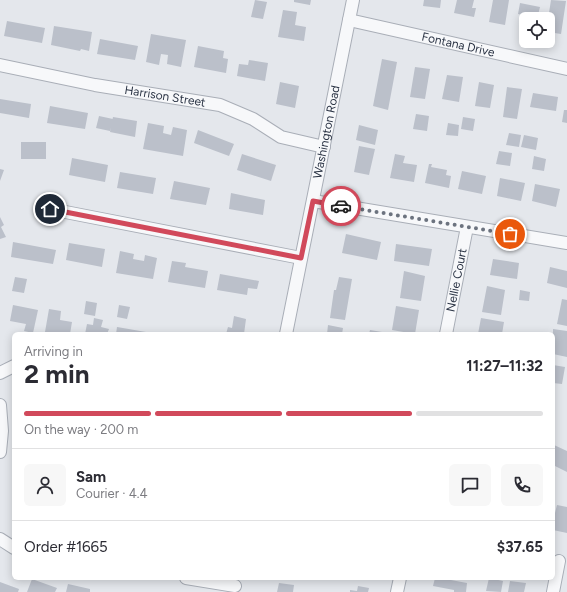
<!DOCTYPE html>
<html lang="en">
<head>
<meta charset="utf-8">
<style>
	:root { --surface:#fff; --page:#f7f7f7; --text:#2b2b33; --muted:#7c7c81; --line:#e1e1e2; --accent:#d1495b }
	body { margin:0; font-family:Figtree,sans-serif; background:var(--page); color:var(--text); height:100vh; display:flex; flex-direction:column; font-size:15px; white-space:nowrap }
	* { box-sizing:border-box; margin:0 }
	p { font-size:13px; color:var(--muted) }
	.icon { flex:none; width:22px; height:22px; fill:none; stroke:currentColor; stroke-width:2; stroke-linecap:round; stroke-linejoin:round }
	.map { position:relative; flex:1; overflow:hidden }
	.details { position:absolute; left:12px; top:332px; width:543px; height:248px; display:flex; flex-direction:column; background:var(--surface); border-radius:6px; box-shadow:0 2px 10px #0003 }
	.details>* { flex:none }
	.controls { position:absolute; left:519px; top:12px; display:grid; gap:8px }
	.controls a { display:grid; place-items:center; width:36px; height:36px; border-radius:6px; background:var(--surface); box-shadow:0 2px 10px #0003; font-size:20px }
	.pin { position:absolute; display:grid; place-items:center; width:34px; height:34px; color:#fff; margin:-17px; border:2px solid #fff; border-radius:50%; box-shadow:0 1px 4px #0007 }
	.courier { position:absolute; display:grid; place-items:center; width:40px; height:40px; margin:-20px; border:3px solid #d1495b; border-radius:50%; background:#fff; color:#222; box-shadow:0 1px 5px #0007 }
	.headline em { font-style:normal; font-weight:700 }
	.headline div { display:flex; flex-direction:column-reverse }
	.headline { display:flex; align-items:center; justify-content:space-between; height:68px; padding:0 12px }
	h1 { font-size:26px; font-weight:700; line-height:30px }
	.bar { display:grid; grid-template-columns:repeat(4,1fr); gap:6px 4px; align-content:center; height:48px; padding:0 12px }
	.bar i { height:5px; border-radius:3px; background:var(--line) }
	.bar .current { background:var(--accent) }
	.bar p { grid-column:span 4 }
	.line { display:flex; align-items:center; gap:10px; padding:0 12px; border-top:1px solid var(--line) }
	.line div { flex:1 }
	.round { display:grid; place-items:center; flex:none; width:42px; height:42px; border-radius:6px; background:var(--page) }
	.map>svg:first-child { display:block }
</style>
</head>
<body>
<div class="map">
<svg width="567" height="592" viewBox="0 0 567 592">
	<rect width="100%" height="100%" fill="#e4e7ec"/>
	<!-- building -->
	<path fill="#bbc0ca" d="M255,0L267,2L263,19L251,17Z
		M294,0H311L310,5L294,2Z
		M424,0H441L440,8L423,6Z
		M457,0H474L472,8H476L474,17L454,13Z
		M493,0H509L505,25L489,22Z
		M551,0L566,1L561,34L548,32V19Z
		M520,3L540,7L537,19H526V29L520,28L523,15L518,14Z
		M283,10L297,12L295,25L306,27L304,41L278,37Z
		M7,21L45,28L42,43L4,36Z
		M54,26L92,32L89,51L81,49L80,51L51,45Z
		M151,34L186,40L181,67L167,64L168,55L161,54L159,65L146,62Z
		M100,39L138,46L135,60L97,54Z
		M198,46L224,51L223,58L228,59L226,73L194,67Z
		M382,59L397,62L388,110L373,106Z
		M249,60L268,63L265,81L237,76L239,64L248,65Z
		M415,67L430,69L425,99L410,97Z
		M447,75L463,77L459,102L442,99Z
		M280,82L299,86L295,108L276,104Z
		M479,82L494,85L490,108L475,106Z
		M507,87L522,89L517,119L503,117Z
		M533,93L558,97L556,111L530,107Z
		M0,99L31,104L29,118L0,113Z
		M50,106L88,113L85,129L47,123Z
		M564,110H567V123L562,122Z
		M416,114L429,116L427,131L413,129Z
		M99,116L113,119L110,131L96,128Z
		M113,117L137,121L135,137L110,132Z
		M463,117L475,119L473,131L461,129Z
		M148,123L164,126L163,133L171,135L173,127L187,130L183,156L143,149Z
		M448,123L459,125L458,136L446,135Z
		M359,125L378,130L375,145L356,140Z
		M198,130L234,144L229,156L194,143Z
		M509,133L521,135L519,147L506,145Z
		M524,135L538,138L536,150L521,147Z
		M21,142H46V159H21Z
		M359,146L375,149L369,175L354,172Z
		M499,151L512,153L510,166L496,164Z
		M242,154L276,165L271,181L237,170Z
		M395,154L405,156L403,163L417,165L414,182L390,178Z
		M534,156L546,159L544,171L532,169Z
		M72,158L108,165L105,182L69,175Z
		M429,164H432L431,167L447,170L446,175L451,176L449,188L425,183Z
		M0,169L4,170L0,181Z
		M462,171L486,176L482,194L458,189Z
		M120,172L156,178L153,194L117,188Z
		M500,178L525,183L521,201L497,196Z
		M174,181L210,188L206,205L170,199Z
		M535,184L560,189L556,207L532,201Z
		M231,193L265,200L263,215L229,209Z
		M0,217L4,225L1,227L6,237L0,239Z
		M346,234L381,242L377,260L342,253Z
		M13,242L56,250L53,264L11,257Z
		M69,243L105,249L102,267L66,260Z
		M396,244L432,249L429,266L394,261Z
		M120,251L134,254L133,259L144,261L145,255L157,258L153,279L116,273Z
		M493,259L519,263L517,279L490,275Z
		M172,261L186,263L185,267L208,271L205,288L168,282Z
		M550,267L567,271V288L547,283Z
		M404,271L425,276L421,301L400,298Z
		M220,274L259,281L257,289L248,288L247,295L217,290Z
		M15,277L27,279L24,293L12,291Z
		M339,277L352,279L345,320L330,318L334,290H336Z
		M487,286L505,290L501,315L482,312Z
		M520,290L530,292L529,301L519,300Z
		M562,299L567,300V326L557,324Z
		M86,301L97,303L95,316L84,314Z
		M13,305L38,310L33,333L24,331L26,324L10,321Z
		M119,305L130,307L127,319L117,317Z
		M396,306L419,310L415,334L392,330Z
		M49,309L61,311L60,320L72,322L70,334H56L45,332Z
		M234,316L246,319L244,334H226L228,327L232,328Z
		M94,318L103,320L101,327L109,329L107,334H85L87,324L93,325Z
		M481,318L504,322L502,334H478Z
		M328,325L343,328L342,334H327Z
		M117,327L146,332V334H116Z
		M553,329L567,331V357L553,354Z
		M370,330L382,332V334H369Z
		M553,365L565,367L562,384L553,383Z
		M554,445L567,451V472L553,465Z
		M557,505L567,507V533L553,530V521Z
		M435,578H451V580L467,583L466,592H454V590L433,586Z
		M489,578L503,581L501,592L486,591Z
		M32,579L57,588L55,592H27Z
		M510,581L526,583L524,592H508Z
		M0,582L19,589L18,592H0Z
		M279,583L294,585L293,592H277Z
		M68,584L90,589V592H66Z
		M358,586L369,588L368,592H350V590L357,591Z"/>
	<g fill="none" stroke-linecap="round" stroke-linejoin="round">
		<defs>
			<g id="street">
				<path id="s1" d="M349,20L567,69"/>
				<path id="s2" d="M0,65L95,85L220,105L253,119L281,137L324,147"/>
				<path d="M313,201L567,243"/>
				<path d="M50,209L301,258"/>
				<path id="s3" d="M286,334L353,0"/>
				<path id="s4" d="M446,334L467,227"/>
				<path d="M0,373L14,366"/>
				<path d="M0,405L2,431L0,452"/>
				<path d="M0,539L14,548"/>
				<path d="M186,578L235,586"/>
				<path d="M397,592L400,578"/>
				<path d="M553,592L559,561"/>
			</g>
		</defs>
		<!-- street casing -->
		<use href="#street" stroke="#a9aeb7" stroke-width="14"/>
		<!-- street -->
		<use href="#street" stroke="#f7f8fa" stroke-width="12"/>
	</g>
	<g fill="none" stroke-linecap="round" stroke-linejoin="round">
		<!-- done -->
		<path stroke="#6c737f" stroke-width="4" stroke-dasharray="0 7.2" d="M341,206L510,234"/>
		<!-- route -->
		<path stroke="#d1495b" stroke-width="5" d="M50,209L301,258L313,201L341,206"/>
	</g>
	<g text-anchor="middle" stroke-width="3" stroke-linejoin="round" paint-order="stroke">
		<!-- street labels -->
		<g font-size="12" fill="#2b3445" stroke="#f4f6f9">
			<text dy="4" stroke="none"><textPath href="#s1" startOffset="112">Fontana Drive</textPath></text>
			<text dy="4" stroke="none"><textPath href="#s2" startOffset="168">Harrison Street</textPath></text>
			<text dy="4" stroke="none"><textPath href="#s3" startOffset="206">Washington Road</textPath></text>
			<text dy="4" stroke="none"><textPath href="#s4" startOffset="55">Nellie Court</textPath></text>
		</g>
	</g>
</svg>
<div class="controls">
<a><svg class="icon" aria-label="locate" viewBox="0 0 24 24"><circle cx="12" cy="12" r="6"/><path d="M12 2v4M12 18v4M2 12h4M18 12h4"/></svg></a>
</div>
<div class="pin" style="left:510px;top:234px;background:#ea580c"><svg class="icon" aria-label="bag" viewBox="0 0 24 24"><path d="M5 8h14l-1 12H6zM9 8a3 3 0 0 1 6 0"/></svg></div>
<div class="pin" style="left:50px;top:209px;background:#1f2937"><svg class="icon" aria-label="home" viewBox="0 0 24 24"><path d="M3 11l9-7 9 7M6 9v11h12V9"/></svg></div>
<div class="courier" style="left:341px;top:206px"><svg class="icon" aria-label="car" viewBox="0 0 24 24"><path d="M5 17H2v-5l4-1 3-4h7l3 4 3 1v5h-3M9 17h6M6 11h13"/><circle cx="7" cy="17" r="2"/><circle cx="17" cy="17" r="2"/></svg></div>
<section class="details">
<div class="headline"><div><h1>2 min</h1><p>Arriving in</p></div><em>11:27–11:32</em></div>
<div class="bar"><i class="current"></i><i class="current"></i><i class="current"></i><i></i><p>On the way · 200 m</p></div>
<div class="line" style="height:72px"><a class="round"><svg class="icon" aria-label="person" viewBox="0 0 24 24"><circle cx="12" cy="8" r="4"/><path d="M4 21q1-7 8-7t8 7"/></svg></a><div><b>Sam</b><p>Courier · 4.4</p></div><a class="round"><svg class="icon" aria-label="chat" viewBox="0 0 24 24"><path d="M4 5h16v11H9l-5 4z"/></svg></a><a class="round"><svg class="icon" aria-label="phone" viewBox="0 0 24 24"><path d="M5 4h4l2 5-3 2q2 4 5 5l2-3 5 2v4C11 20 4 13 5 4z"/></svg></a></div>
<div class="line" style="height:52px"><div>Order #1665</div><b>$37.65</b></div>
</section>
</div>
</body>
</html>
